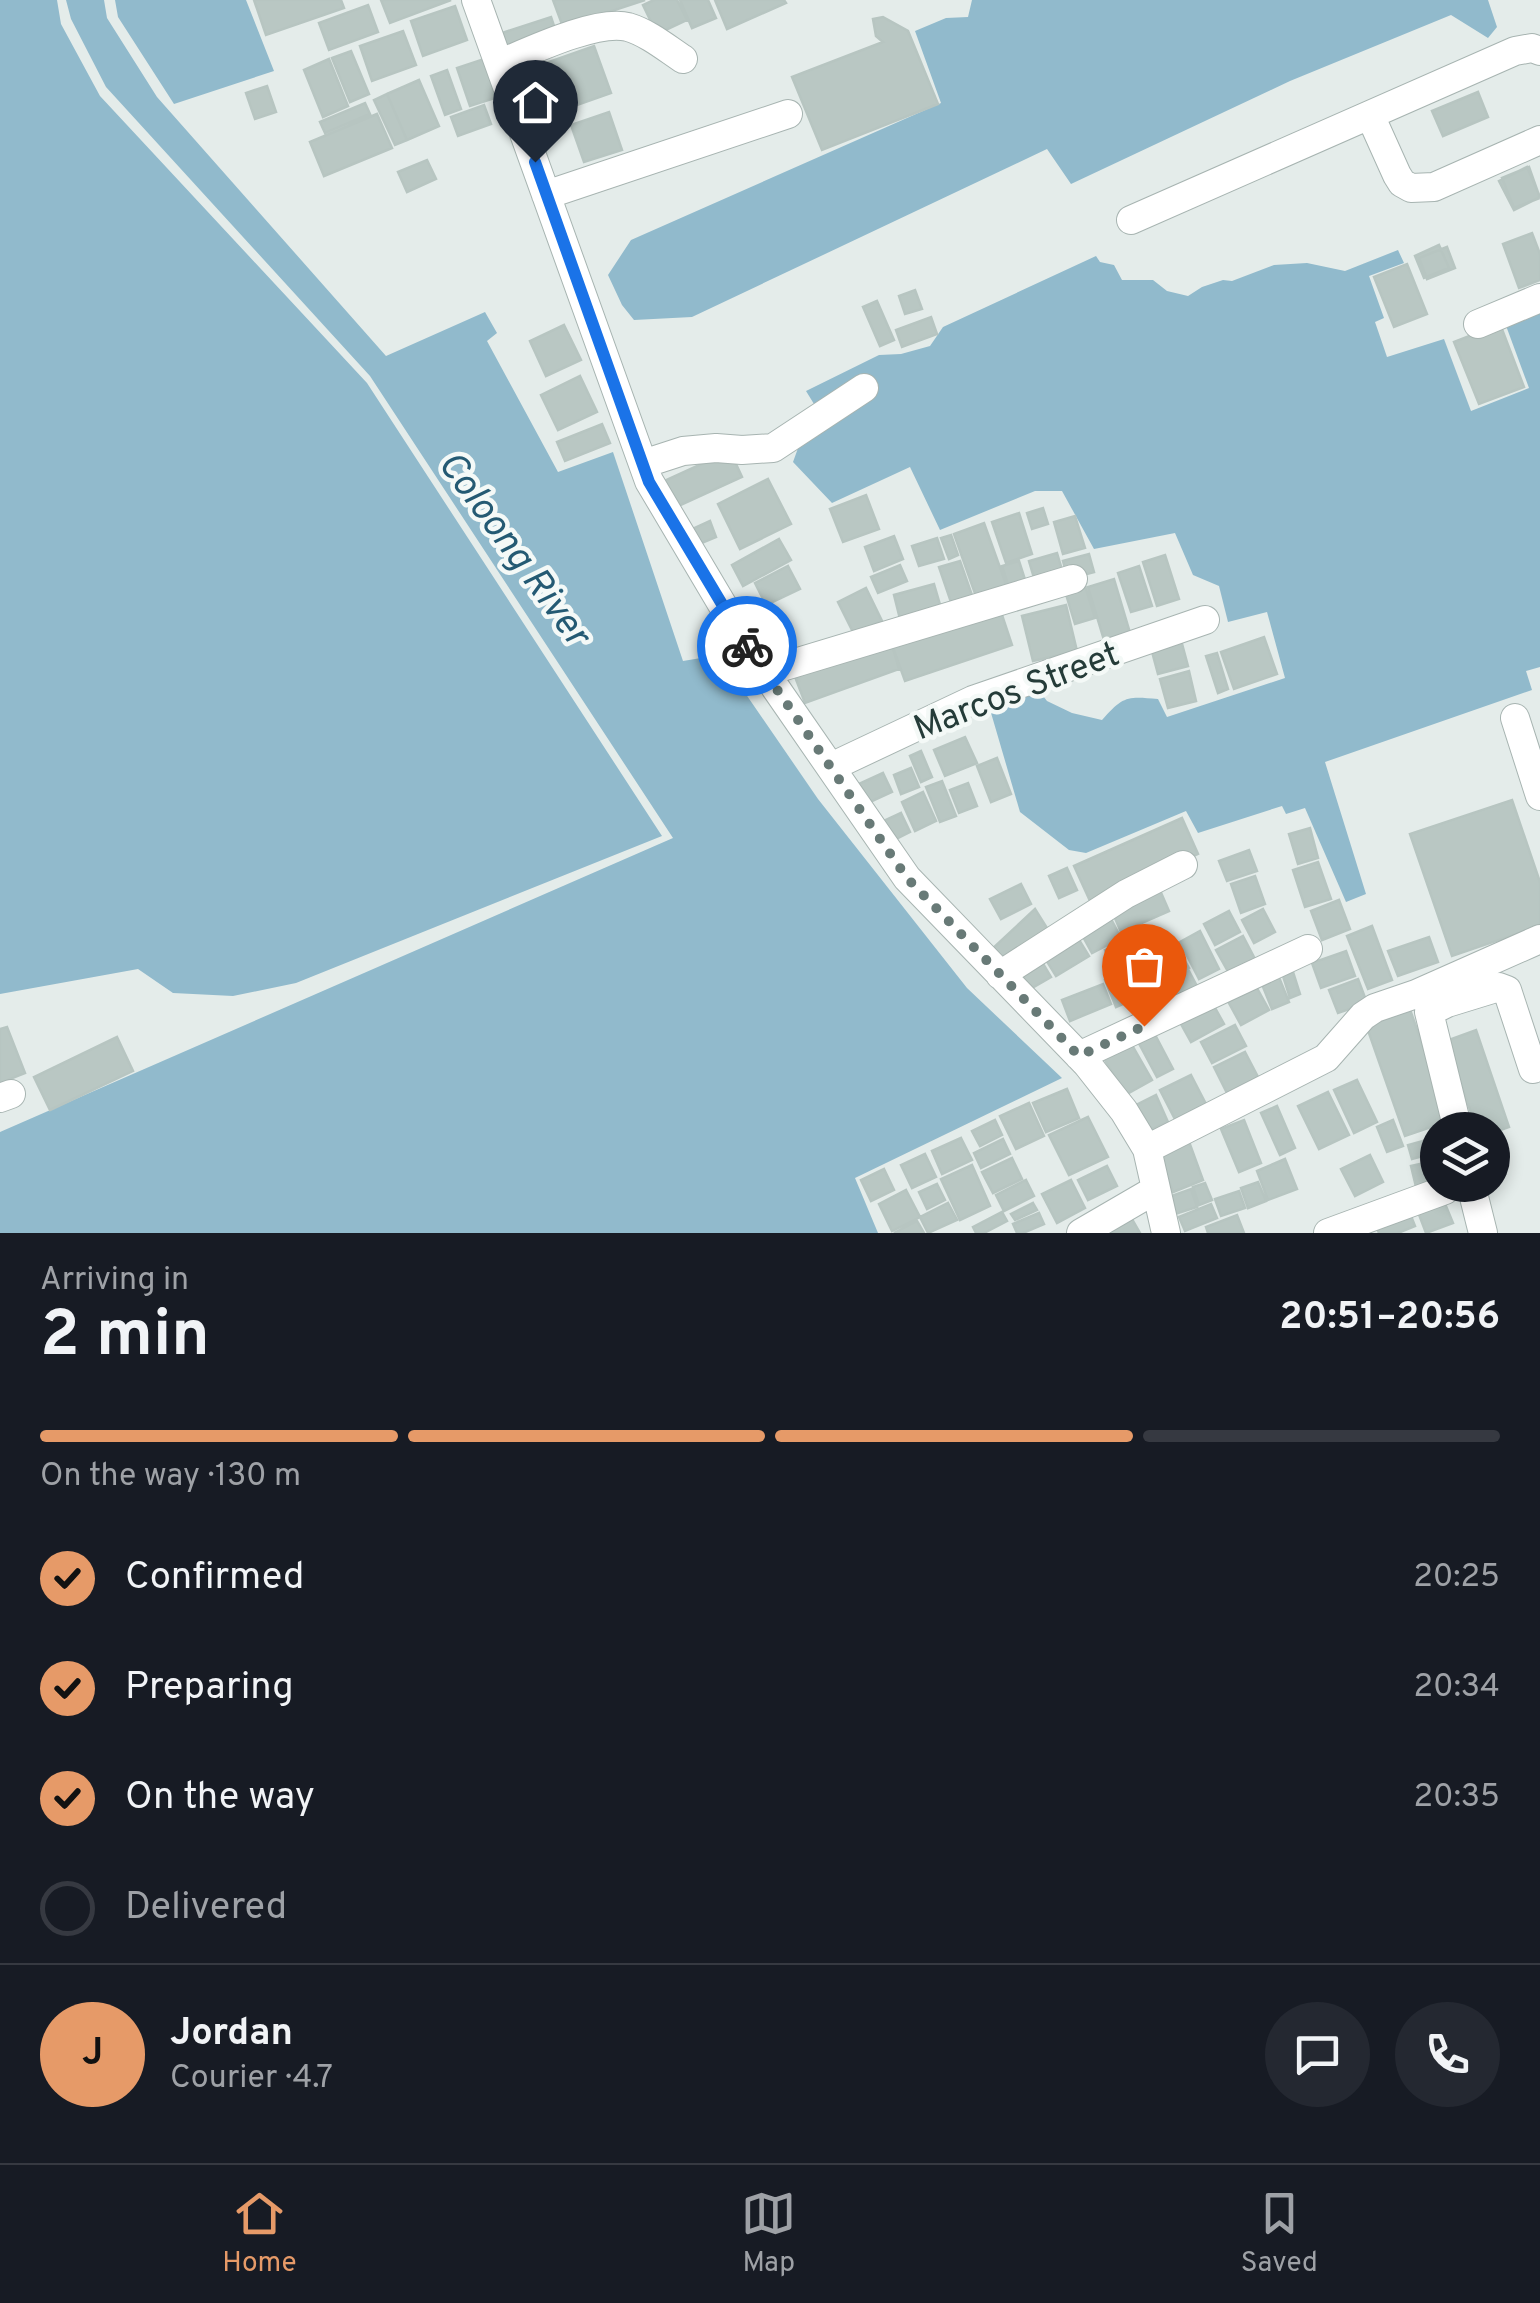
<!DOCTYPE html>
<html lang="en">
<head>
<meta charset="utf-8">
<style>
	:root { --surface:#171b24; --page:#242831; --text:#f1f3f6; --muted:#9ea1a6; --line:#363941; --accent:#e69a68 }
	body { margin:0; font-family:Overpass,sans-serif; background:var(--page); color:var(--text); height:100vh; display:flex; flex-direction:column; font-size:38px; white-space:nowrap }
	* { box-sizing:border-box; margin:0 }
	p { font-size:32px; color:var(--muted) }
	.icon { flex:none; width:55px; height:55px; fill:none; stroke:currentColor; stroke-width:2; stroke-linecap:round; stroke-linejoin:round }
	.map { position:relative; height:1233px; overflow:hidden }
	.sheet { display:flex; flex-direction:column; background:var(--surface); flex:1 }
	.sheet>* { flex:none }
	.tools { position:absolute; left:1420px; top:1112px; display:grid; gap:20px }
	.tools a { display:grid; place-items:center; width:90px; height:90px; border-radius:50%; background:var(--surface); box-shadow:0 5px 15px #0003; font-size:50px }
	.pin { position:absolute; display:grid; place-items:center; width:85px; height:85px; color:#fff; margin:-102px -42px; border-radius:50% 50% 50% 0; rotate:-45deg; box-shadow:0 0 10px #0007 }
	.pin .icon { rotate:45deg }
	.courier { position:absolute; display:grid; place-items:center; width:100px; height:100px; margin:-50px; border:8px solid #1a73e8; border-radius:50%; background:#fff; color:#222; box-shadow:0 2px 12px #0007 }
	.overview em { font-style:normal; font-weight:700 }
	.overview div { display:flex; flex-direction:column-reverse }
	.overview { display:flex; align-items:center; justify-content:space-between; height:170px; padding:0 40px }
	h1 { font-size:65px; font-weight:700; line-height:75px }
	.bar { display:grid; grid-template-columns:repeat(4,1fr); gap:15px 10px; align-content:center; height:120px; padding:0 40px }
	.bar i { height:12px; border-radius:8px; background:var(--line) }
	.bar .selected { background:var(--accent) }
	.bar p { grid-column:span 4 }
	.line { display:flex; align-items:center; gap:25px; padding:0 40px; border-top:2px solid var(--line) }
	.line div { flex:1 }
	.round { display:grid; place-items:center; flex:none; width:105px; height:105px; border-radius:52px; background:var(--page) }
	ol { padding:0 40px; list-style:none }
	li { display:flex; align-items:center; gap:30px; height:110px }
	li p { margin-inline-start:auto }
	li .icon { padding:10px; border-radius:50%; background:var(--accent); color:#111; stroke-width:4 }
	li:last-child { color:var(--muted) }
	li i { width:55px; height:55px; border:5px solid var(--line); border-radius:50% }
	.tabs { display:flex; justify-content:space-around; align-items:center; height:140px; border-top:2px solid var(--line); background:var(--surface); font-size:28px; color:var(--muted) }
	.tabs a { display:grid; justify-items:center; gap:5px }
	.tabs .selected { color:var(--accent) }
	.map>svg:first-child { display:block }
</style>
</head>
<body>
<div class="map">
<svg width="1540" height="1233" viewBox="0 0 1540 1233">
	<rect width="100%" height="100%" fill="#e4ecea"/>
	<!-- water -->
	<path fill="#91bacc" d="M0,0H57L61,24L100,96L367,383L662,836L296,983L233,996L173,993L138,969L0,994Z
		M66,0H104L107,18L157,97L386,356L485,312L497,333L487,341L558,472L613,452L683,661L719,655L818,799L967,988L1062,1078L855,1178L878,1233H0V1132L673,838L370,376L106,87L71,19Z
		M115,0H246L274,71L174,104L118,17Z
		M972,0H1488L1497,27L1488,38L1451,15L1290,81L1071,184L1047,149L692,317L634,320L622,305L608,275L631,240L941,103L915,31L946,18L968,17Z
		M1398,250L1404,263L1369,276L1384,318L1375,322L1387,357L1444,339L1471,411L1529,388L1505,323L1540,309V667L1526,671L1532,690L1325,762L1366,894L1346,902L1305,808L1286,814L1282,806L1198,833L1186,811L1086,853L1069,850L1020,812L989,706L1036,687L1047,701L1072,713L1102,720C1123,696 1127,696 1158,699L1167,717L1285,678L1267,612L1228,622L1219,586L1193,575L1175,533L1094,549L1062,491H1035L940,530L910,467L832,503L793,462L814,404L806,391L879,355L901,354L930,346L943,327L1096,256L1100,262L1114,265L1122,280H1153L1167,291L1188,296L1202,287L1223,280L1232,281L1274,265L1307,263L1345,271Z"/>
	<!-- building -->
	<path fill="#b9c7c3" stroke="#b7c5c1" stroke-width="2.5" d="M254,0H341L344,8L266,35Z
		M381,0H451L390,23Z
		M553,0H645L563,27Z
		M654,0H677L687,20L657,34L643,5Z
		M680,0H708L716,18L692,28Z
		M715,0H784L786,3L727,29Z
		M368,5L378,32L329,50L319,23Z
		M455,6L467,40L423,56L411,21Z
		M551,17L556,32L507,48L502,33Z
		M883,17L908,31L938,104L822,150L792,77L883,42L876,36L873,19Z
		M403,31L416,65L372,81L360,46Z
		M594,46L611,93L563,110L546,63Z
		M351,51L369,94L350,102L332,58Z
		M329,59L348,106L323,117L304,70Z
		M484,59L498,97L470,106L457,68Z
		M533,61L538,77L517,84L512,68Z
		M447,70L461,109L445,115L431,76Z
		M419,80L439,126L407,140L387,94Z
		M536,80L543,99L525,105L518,86Z
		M267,86L276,112L255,119L246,93Z
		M1478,92L1488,117L1443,136L1432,111Z
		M387,94L407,140L395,145L374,100Z
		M365,103L370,114L325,133L320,122Z
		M484,105L491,124L458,136L451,117Z
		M609,112L622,150L584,162L571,125Z
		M377,114L392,148L324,176L310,142Z
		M427,160L436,179L407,192L398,172Z
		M1527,167L1540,197L1514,210L1499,181Z
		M1529,167L1540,198L1514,208L1502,178Z
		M1532,233L1540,254V280L1519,288L1503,244Z
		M1439,245L1449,268L1424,278L1415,256Z
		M1447,247L1455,268L1427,279L1419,258Z
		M1407,264L1427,314L1394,327L1374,277Z
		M915,290L922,309L905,314L899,296Z
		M877,301L894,340L880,346L863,307Z
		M931,317L937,334L902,347L896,330Z
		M1500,324L1524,387L1479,404L1454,342Z
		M564,325L581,360L546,376L530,341Z
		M580,376L597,412L558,430L541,395Z
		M602,424L610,443L565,461L557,442Z
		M730,451L742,477L676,507L664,481Z
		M768,479L791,524L740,549L718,504Z
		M866,495L879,529L843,542L830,509Z
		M1043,508L1048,524L1032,529L1027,513Z
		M1019,513L1032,554L1006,563L992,522Z
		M1075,516L1085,548L1063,554L1054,522Z
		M710,521L716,537L697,545L690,530Z
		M984,523L1007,587L977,599L954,534Z
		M951,535L958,555L949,559L941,538Z
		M894,536L903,559L874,571L865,547Z
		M937,538L944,559L919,566L912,546Z
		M779,539L791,560L743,586L732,565Z
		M1057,553L1065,580L1037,588L1029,561Z
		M1089,554L1094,572L1068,579L1063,561Z
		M1165,555L1179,599L1157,606L1143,562Z
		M960,561L974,601L953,608L939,567Z
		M1019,561L1027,586L1010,591L1002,566Z
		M900,565L907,581L878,593L871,577Z
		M788,566L800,589L766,605L755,583Z
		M1139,566L1152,606L1131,612L1118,573Z
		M1114,579L1130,633L1104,640L1088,587Z
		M934,584L941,608L900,619L894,595Z
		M1085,586L1095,618L1075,624L1065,591Z
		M866,588L882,621L854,634L838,602Z
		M1066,605L1077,651L1033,661L1022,616Z
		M999,606L1012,645L905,681L891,642Z
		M1264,637L1277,674L1234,689L1221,652Z
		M1181,640L1188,666L1158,674L1151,648Z
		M891,642L899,669L805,703L794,674Z
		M1217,653L1228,689L1218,693L1206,656Z
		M1189,671L1196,701L1168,708L1160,679Z
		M965,737L977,763L945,776L934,750Z
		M921,751L932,777L921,782L910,756Z
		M997,758L1011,794L991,802L977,766Z
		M911,768L919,787L901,794L894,775Z
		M883,773L892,792L861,806L852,787Z
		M942,781L956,816L940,822L926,787Z
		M968,783L977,806L959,813L950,790Z
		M923,792L936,821L915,831L902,802Z
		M1512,800L1540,882V926L1452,956L1410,834Z
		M901,813L910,832L888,843L879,823Z
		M1182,818L1198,854L1091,903L1074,866Z
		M1310,828L1318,858L1298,864L1289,834Z
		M1249,850L1257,871L1227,881L1219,861Z
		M1318,862L1331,899L1305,907L1293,870Z
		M1067,868L1077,890L1059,898L1049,876Z
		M1255,876L1265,904L1241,913L1231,884Z
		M1021,884L1031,904L1001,919L990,899Z
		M1159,888L1169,911L1121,932L1111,909Z
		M1339,900L1350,929L1322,940L1311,911Z
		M1035,909L1052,936L1000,968L990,951Z
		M1263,909L1275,932L1254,943L1242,920Z
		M1229,911L1240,932L1215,945L1204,924Z
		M1110,917L1121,938L1092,953L1081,933Z
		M1372,926L1392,980L1368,989L1347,936Z
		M1154,927L1163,946L1113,968L1105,950Z
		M1200,931L1219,969L1199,979L1180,942Z
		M1076,935L1089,956L1056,976L1043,955Z
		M1243,936L1256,961L1230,975L1216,950Z
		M1429,937L1438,962L1398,976L1388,951Z
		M1174,943L1189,968L1158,985L1144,960Z
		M1346,951L1355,976L1321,988L1312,963Z
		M1039,957L1051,977L1025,992L1013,972Z
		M1137,964L1147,990L1134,995L1123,969Z
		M1276,970L1289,1002L1272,1009L1259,977Z
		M1189,971L1199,990L1146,1018L1136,1000Z
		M1293,972L1300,994L1290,998L1283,976Z
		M1120,973L1132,1000L1116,1007L1105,980Z
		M1252,979L1269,1010L1241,1025L1224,994Z
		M1358,979L1367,1003L1338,1013L1329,990Z
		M1103,984L1111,1004L1070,1021L1062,1000Z
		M1209,997L1224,1024L1191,1042L1176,1015Z
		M1407,1001L1449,1121L1405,1136L1363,1016Z
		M1235,1025L1246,1046L1212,1063L1201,1042Z
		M7,1027L25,1073L0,1083V1029Z
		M1151,1027L1173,1069L1157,1077L1135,1036Z
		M1476,1030L1509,1127L1492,1133V1130H1477L1446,1041Z
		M117,1037L133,1071L50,1110L34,1077Z
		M1128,1038L1152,1080L1125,1095L1101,1053Z
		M1245,1052L1258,1077L1227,1093L1214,1067Z
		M1191,1075L1209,1110L1178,1125L1160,1090Z
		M1357,1080L1377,1122L1354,1133L1334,1090Z
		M1067,1089L1079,1118L1046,1132L1033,1103Z
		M1328,1092L1349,1135L1319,1149L1298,1106Z
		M1156,1095L1168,1122L1146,1132L1134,1106Z
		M1029,1103L1044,1136L1016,1149L1000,1116Z
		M1277,1106L1295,1148L1280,1155L1261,1113Z
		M1088,1117L1108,1157L1069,1175L1049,1135Z
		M995,1120L1002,1135L980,1146L972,1131Z
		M1244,1120L1261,1163L1239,1172L1221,1129Z
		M1393,1120L1403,1146L1387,1152L1377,1127Z
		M1437,1137L1438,1152L1412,1159L1408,1145Z
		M961,1138L972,1160L942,1174L932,1151Z
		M1003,1139L1010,1154L981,1168L974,1153Z
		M1188,1139L1203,1180L1173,1192L1157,1151Z
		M925,1154L936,1177L912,1188L901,1165Z
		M1370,1155L1383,1182L1355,1196L1341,1169Z
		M1012,1158L1022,1179L993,1193L982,1172Z
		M1285,1159L1297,1189L1268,1200L1257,1171Z
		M1438,1160V1185L1417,1191L1411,1166Z
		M972,1165L990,1206L960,1220L941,1179Z
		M1107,1166L1117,1186L1088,1200L1078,1180Z
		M884,1169L894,1190L871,1201L861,1180Z
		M1026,1180L1034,1196L1004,1211L996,1195Z
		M1071,1180L1085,1208L1057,1223L1042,1194Z
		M1258,1182L1266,1201L1248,1208L1241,1188Z
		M1205,1183L1212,1200L1199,1205L1193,1187Z
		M937,1184L945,1200L927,1209L919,1192Z
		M1191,1189L1197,1207L1169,1216L1163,1199Z
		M906,1190L920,1217L892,1231L879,1204Z
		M1239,1191L1245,1208L1221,1216L1215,1199Z
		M1441,1194L1453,1223L1426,1233L1415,1204Z
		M948,1203L957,1220L928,1233L920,1217Z
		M1033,1203L1037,1210L1015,1220L1011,1214Z
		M1211,1204L1217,1218L1185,1231L1179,1217Z
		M1407,1206L1415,1226L1398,1233H1379L1373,1219Z
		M1002,1212L1007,1221L984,1233H976L973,1227Z
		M1039,1213L1044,1224L1023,1233H1017L1013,1224Z
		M1237,1215L1244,1233H1208L1206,1227Z
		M1132,1219L1140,1233H1105Z
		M917,1221L924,1233H894Z"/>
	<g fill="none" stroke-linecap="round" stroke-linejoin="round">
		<defs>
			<path id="minor" d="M476,0L649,481L748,648L907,878L1087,1064L1124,1111L1147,1149L1166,1233
				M499,64C530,51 597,19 628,27C648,33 665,47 683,59
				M1370,115L1397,175L1402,183L1411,188L1434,187L1540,140
				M546,195L788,114
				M1131,220L1515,51L1532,48L1540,51
				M1478,324L1540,298
				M643,464L683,451L716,448L742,450L773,448L864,388
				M765,672L1073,579
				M1515,718L1540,796
				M831,767L973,700L1205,620
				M1000,975L1126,894L1183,865
				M1079,1056L1308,949
				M0,1098L11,1094
				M1458,1130L1429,1012L1447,1003L1499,987L1507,990L1533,1069
				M1147,1149L1326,1058L1363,1016L1375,1008L1416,994L1540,939
				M1471,1185L1483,1233
				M1081,1233L1155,1190
				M1328,1233L1445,1190"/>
		</defs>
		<!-- minor casing -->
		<use href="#minor" stroke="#a7b4b1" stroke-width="30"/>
		<!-- minor -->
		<use href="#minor" stroke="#fff" stroke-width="28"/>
	</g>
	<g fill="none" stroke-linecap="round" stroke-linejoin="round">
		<!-- done -->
		<path stroke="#687a77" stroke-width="10" stroke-dasharray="0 18" d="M747,646L907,878L1079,1056L1144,1026"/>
		<!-- route -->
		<path stroke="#1a73e8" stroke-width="12" d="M535,162L649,482L747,646"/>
	</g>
	<g text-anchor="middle" stroke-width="9" stroke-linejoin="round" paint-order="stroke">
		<!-- street labels -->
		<g font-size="35" fill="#253c39" stroke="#f4f9f7">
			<text transform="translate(1016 690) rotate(-21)" y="12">Marcos Street</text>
		</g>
		<!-- water labels -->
		<g font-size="38" font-style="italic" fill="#245a73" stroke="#f4f9f7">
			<text transform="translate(515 548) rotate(54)" y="13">Coloong River</text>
		</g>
	</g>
</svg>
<div class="tools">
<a><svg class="icon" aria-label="layers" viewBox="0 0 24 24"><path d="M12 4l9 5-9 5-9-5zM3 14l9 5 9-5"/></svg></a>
</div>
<div class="pin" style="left:1144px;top:1026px;background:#ea580c"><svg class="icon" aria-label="bag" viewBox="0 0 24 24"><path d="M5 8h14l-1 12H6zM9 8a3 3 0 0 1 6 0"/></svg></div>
<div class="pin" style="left:535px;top:162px;background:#1f2937"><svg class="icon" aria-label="home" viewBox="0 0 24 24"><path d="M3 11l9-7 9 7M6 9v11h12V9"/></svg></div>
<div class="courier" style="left:747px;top:646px"><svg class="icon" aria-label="bike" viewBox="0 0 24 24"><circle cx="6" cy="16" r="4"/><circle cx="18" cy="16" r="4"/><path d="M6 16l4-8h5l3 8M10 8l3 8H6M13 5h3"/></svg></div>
</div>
<section class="sheet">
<div class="overview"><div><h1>2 min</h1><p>Arriving in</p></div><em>20:51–20:56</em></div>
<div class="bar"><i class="selected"></i><i class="selected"></i><i class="selected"></i><i></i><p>On the way · 130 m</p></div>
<ol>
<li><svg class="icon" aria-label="check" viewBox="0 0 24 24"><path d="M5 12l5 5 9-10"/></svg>Confirmed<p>20:25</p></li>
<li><svg class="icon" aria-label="check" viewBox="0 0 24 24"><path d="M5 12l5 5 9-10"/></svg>Preparing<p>20:34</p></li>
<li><svg class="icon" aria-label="check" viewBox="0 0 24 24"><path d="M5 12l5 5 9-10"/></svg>On the way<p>20:35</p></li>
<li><i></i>Delivered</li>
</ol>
<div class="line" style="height:180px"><b class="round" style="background:var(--accent);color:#111">J</b><div><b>Jordan</b><p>Courier · 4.7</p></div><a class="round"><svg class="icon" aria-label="chat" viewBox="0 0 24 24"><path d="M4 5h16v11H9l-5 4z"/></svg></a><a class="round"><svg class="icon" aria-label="phone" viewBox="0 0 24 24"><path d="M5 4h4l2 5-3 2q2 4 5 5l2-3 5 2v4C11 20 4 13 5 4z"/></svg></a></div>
</section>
<nav class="tabs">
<a class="selected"><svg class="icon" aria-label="home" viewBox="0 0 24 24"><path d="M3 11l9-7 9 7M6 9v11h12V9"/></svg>Home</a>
<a><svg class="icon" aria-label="map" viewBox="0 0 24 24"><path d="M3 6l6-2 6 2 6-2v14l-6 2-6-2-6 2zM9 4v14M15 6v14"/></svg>Map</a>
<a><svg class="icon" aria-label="saved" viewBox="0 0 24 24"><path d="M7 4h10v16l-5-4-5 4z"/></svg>Saved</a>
</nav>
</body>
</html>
